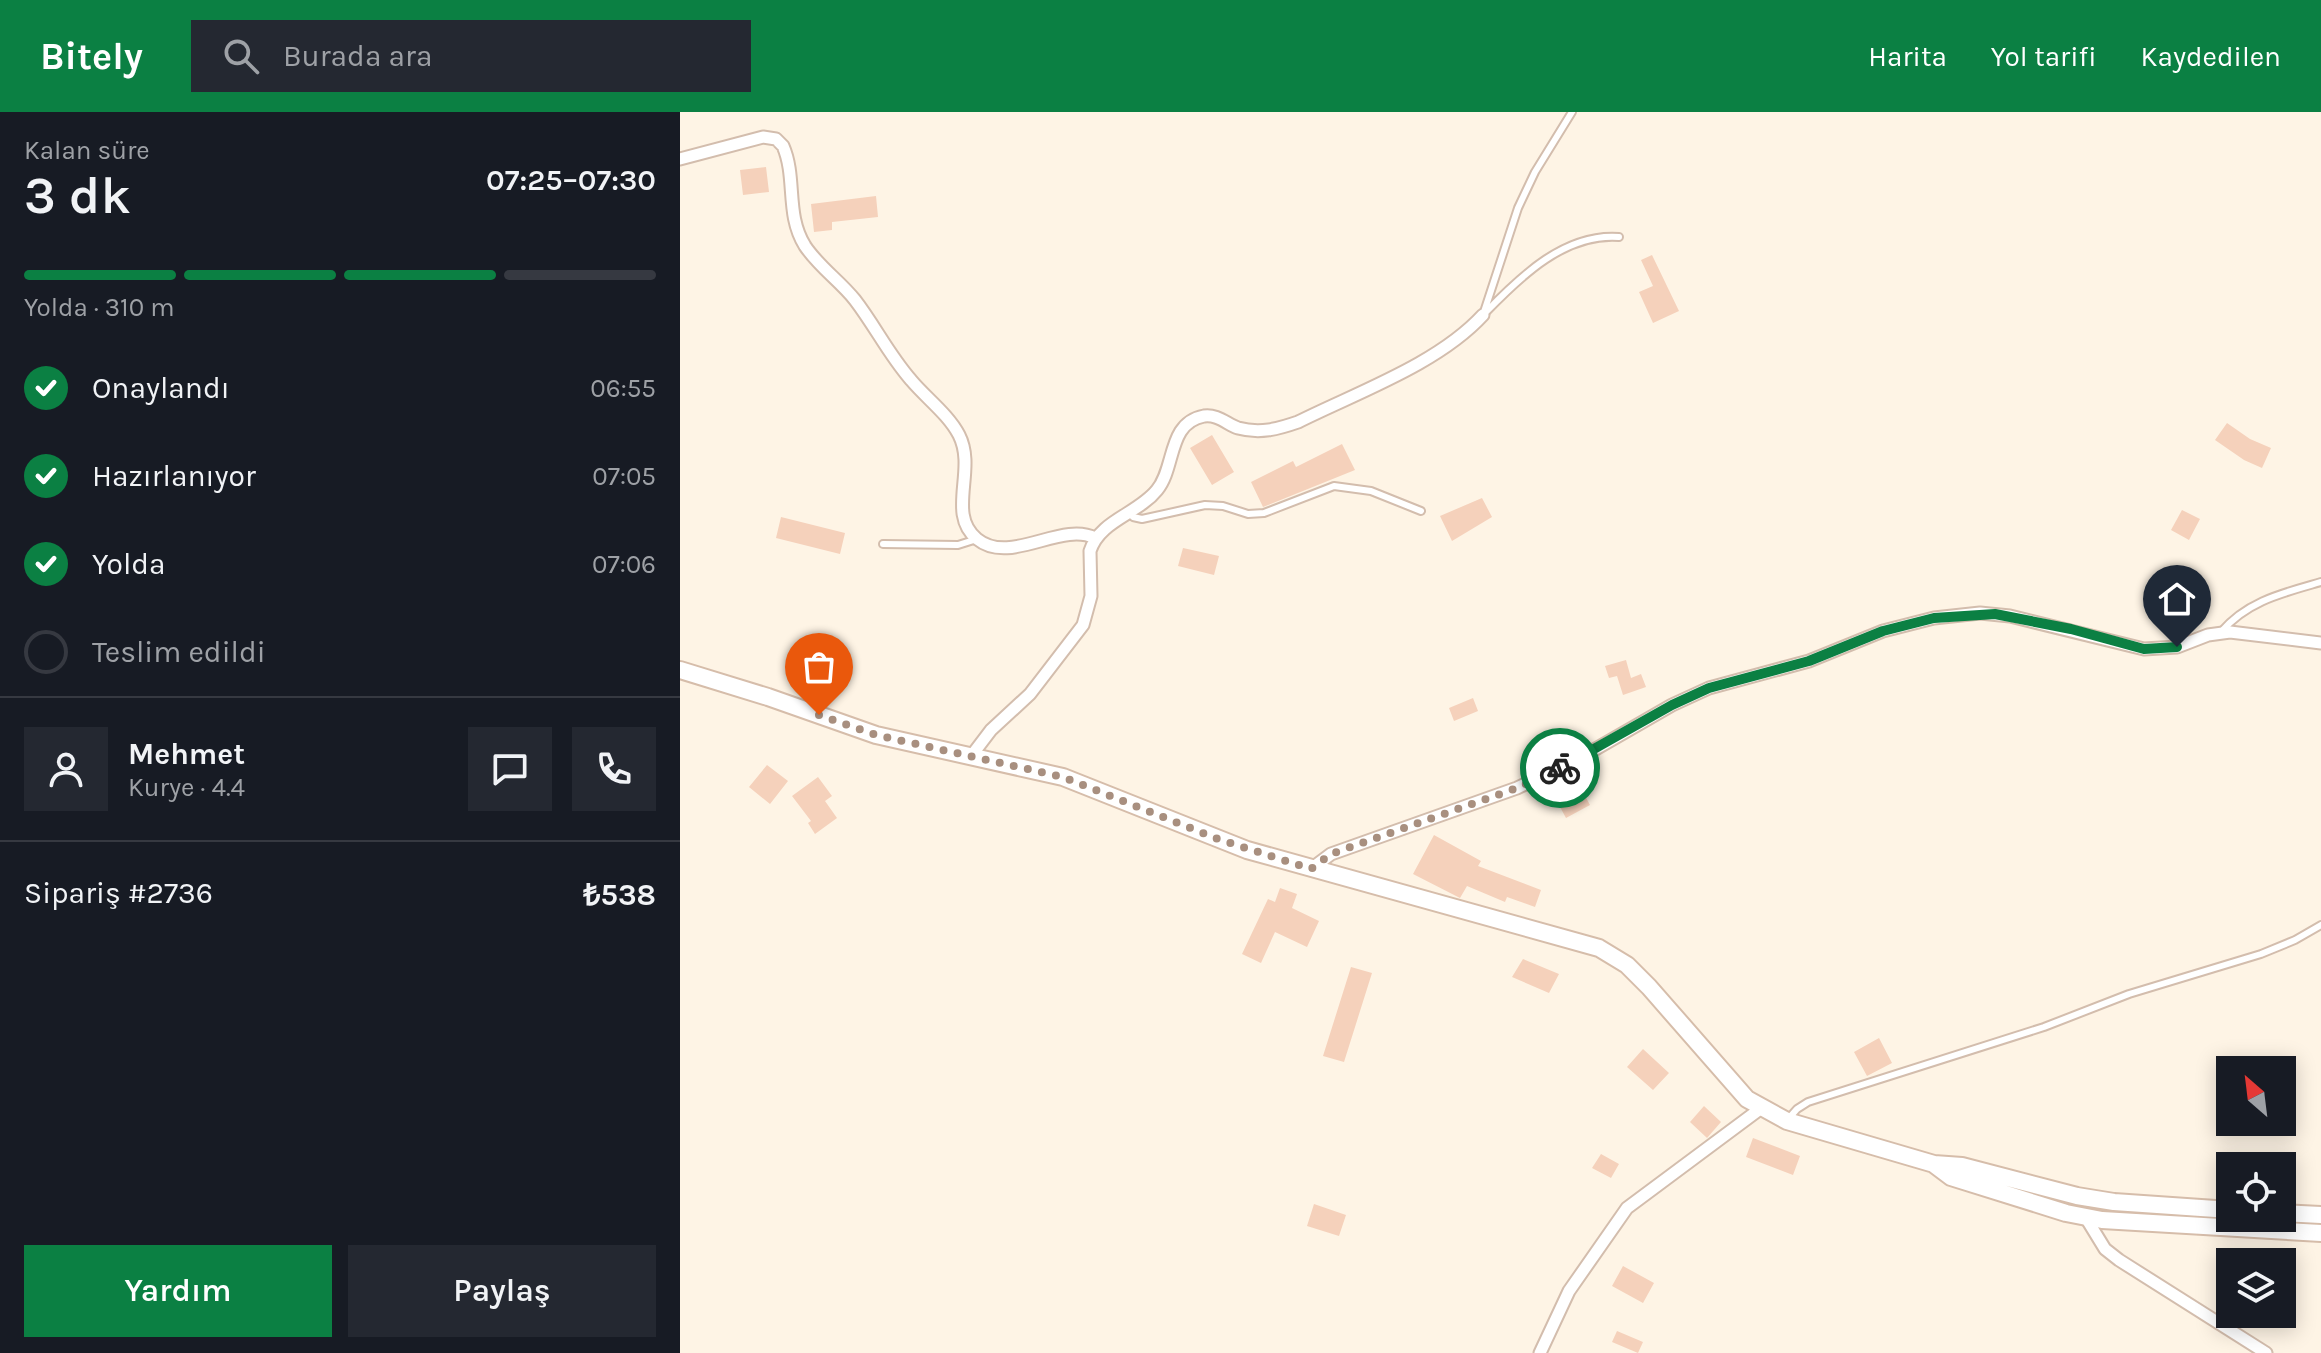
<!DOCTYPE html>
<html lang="tr">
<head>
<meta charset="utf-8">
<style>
	:root { --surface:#171b24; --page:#242831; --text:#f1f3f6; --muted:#9ea1a6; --line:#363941; --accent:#0b8043 }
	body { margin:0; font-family:Karla,sans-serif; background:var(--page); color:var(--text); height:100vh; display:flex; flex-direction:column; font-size:30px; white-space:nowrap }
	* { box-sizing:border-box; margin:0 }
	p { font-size:26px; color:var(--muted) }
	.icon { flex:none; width:44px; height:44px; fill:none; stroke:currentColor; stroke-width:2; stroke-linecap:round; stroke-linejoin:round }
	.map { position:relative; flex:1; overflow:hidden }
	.details { display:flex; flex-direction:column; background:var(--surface); width:680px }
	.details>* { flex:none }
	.needle { width:52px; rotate:332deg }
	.tools { position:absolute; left:1536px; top:944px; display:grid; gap:16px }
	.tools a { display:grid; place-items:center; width:80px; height:80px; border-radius:0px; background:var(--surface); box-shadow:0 4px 20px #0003; font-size:40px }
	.pin { position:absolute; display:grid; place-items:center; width:68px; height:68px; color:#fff; margin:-82px -34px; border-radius:50% 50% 50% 0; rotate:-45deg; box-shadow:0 0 8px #0007 }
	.pin .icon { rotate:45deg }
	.courier { position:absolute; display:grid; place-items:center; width:80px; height:80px; margin:-40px; border:6px solid #0b8043; border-radius:50%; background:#fff; color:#222; box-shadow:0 2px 10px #0007 }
	.headline em { font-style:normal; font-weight:600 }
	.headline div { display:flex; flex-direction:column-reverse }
	.headline { display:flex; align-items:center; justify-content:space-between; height:136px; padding:0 24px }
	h1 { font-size:52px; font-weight:600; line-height:60px }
	.bar { display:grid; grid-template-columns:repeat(4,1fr); gap:12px 8px; align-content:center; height:96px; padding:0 24px }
	.bar i { height:10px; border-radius:6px; background:var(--line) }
	.bar .on { background:var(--accent) }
	.bar p { grid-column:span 4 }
	.line { display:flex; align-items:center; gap:20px; padding:0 24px; border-top:2px solid var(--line) }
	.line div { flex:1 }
	.round { display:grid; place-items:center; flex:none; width:84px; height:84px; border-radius:0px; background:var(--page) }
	ol { padding:0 24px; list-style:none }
	li { display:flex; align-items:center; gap:24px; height:88px }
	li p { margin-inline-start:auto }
	li .icon { padding:8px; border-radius:50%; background:var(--accent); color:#fff; stroke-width:4 }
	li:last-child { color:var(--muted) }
	li i { width:44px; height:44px; border:4px solid var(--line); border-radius:50% }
	.cta { display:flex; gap:16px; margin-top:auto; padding:16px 24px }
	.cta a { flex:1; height:92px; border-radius:0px; background:var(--accent); color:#fff; font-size:32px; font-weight:600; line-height:92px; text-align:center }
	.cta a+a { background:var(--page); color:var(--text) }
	header { display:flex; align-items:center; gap:48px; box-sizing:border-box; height:112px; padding:0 40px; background:var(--accent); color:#fff }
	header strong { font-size:38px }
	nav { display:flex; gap:44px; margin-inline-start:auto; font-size:28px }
	.search { width:560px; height:72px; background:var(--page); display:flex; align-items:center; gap:20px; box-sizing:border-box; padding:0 28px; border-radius:0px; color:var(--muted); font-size:30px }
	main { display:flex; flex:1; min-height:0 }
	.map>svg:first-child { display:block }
</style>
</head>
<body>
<header>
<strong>Bitely</strong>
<div class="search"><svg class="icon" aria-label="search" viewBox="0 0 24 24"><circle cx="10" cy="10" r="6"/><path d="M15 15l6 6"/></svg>Burada ara</div>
<nav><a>Harita</a><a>Yol tarifi</a><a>Kaydedilen</a></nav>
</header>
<main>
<section class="details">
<div class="headline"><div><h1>3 dk</h1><p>Kalan süre</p></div><em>07:25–07:30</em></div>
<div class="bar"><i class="on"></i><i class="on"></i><i class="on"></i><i></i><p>Yolda · 310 m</p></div>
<ol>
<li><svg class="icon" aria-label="check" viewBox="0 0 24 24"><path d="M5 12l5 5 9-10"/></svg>Onaylandı<p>06:55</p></li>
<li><svg class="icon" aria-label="check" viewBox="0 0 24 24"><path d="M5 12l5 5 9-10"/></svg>Hazırlanıyor<p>07:05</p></li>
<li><svg class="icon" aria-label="check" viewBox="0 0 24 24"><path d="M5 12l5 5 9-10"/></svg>Yolda<p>07:06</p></li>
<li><i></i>Teslim edildi</li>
</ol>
<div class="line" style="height:144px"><a class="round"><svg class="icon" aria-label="person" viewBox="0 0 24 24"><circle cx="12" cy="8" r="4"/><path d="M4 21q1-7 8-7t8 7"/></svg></a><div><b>Mehmet</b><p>Kurye · 4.4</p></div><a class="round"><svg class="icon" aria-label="chat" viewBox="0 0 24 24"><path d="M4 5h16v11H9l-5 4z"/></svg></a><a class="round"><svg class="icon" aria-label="phone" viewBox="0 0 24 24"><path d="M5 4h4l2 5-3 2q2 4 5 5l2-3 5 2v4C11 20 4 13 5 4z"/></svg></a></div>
<div class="line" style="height:104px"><div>Sipariş #2736</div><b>₺538</b></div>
<div class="cta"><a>Yardım</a><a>Paylaş</a></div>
</section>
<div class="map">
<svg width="1641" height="1241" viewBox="0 0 1641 1241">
	<rect width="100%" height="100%" fill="#fef4e5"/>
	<!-- building -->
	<path fill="#f5d1bb" d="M86,55L89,80L63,83L60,58Z
		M196,84L198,105L152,110V118L134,120L131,92Z
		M972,143L999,199L973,211L959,180L973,174L961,148Z
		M1547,311L1570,327L1591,336L1582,356L1564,348L1535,328Z
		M532,323L554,360L532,373L510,336Z
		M662,332L675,358L583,395L571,370L613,349L616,355Z
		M802,386L812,405L772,429L760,404Z
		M1502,398L1520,407L1509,428L1491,418Z
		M101,405L165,421L160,442L96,426Z
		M503,436L539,444L534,463L498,454Z
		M946,548L951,566L961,562L966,575L943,583L937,564L929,566L925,554Z
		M793,586L798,599L774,609L769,596Z
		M87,653L108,669L90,692L69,675Z
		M138,665L152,684L145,689L157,706L135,722L128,711L131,709L112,684Z
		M897,669L910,693L886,706L873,682Z
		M754,723L801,749L798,754L861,778L855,795L827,785L825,790L787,774L780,786L733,762Z
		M600,776L617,782L612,796L639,809L627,835L595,820L581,851L562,842L588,787L595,790Z
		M843,847L879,862L869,881L832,865Z
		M671,855L692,861L664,950L643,944Z
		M1199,926L1212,951L1187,964L1174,940Z
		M963,937L989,961L973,978L947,955Z
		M1024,994L1041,1010L1027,1026L1010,1010Z
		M1073,1026L1120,1044L1113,1063L1066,1045Z
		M921,1042L939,1052L931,1066L912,1056Z
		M634,1092L666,1103L659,1124L627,1114Z
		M943,1154L974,1171L963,1191L932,1174Z
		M937,1219L963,1230L958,1241L932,1230Z"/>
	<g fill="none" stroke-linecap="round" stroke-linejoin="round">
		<defs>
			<path id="lane" d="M806,200C841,164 885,121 939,125
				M803,203L838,96L855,60L892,0
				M449,401L453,405L462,407L525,393L543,394L568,402L584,401L654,374L691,379L741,399
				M203,432L278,433L297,427
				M1541,520C1567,489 1603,481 1641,470
				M1109,1006L1117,997L1128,990L1364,915L1449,882L1581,842L1615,828L1641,813"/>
			<path id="street" d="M0,47L83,25L96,27L103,34C117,66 105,102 125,134C139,155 160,169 175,188C195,214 209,243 231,268C246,286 268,302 279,323C297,358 266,402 297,427C330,454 381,409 415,426
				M292,643L311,618L350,582L403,513L411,484L410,439C420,408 458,402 477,378C496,355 487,311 524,304C537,302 547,312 558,316C580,322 598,317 618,310C678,280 758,252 803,203
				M631,757L651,742L837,676L900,646L992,593L1029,576L1129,549L1203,519L1254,506L1300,501L1330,504L1464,537L1497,535L1528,523L1550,520L1641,531
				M1406,1106L1425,1137L1439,1148L1586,1241
				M860,1241L889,1179L947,1096L1080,997"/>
			<path id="secondary" d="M0,558L88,585L196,623L383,665L567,738L919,836L947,853L969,875L1067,987L1107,1009L1254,1052L1282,1054L1397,1084L1434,1090L1550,1098
				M1255,1053L1271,1065L1386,1101L1422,1108L1641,1121
				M1602,1101L1641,1103"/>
		</defs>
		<!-- lane casing -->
		<use href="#lane" stroke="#d3bdad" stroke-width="10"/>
		<!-- street casing -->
		<use href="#street" stroke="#d3bdad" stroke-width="15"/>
		<!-- secondary casing -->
		<use href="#secondary" stroke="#d6bdaa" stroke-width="20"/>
		<!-- lane -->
		<use href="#lane" stroke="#fff" stroke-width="6"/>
		<!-- street -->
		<use href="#street" stroke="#fff" stroke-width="11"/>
		<!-- secondary -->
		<use href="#secondary" stroke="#fff" stroke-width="16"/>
	</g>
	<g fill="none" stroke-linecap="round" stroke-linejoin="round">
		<!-- done -->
		<path stroke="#a88f7f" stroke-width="8" stroke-dasharray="0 14.4" d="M139,603L196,623L383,665L538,727L631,757L651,742L837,676L880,656"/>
		<!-- route -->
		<path stroke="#0b8043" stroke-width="10" d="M880,656L992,593L1029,576L1129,549L1203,519L1254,506L1315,502L1391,517L1464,537L1497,535"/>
	</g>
</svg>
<div class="tools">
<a><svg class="needle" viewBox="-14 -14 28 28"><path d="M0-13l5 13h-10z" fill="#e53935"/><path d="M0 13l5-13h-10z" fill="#9ea1a6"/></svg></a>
<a><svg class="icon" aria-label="locate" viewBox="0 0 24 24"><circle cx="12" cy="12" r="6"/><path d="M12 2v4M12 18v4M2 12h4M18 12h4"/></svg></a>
<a><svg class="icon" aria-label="layers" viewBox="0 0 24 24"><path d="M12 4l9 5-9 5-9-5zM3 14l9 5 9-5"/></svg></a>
</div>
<div class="pin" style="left:139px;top:603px;background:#ea580c"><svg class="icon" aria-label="bag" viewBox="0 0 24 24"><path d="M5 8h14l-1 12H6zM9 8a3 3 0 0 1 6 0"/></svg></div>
<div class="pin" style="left:1497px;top:535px;background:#1f2937"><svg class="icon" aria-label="home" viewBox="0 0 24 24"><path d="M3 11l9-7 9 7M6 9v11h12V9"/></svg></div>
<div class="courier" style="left:880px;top:656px"><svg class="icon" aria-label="bike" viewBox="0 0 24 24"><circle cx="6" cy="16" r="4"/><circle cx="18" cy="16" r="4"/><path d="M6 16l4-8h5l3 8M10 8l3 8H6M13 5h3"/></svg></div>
</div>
</main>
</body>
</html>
